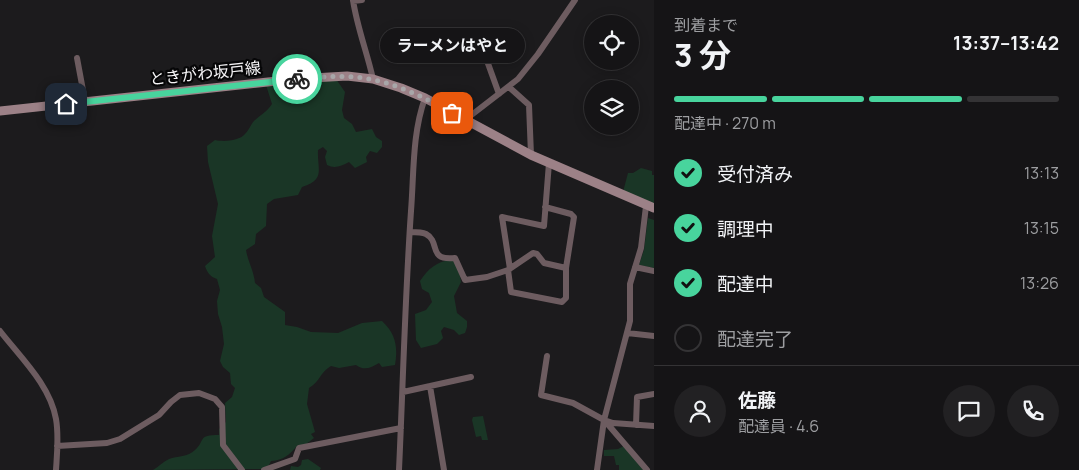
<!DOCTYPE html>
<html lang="ja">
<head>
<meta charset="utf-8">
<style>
	:root { --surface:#151416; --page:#222123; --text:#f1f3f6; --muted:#9d9ea1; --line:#343335; --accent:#48d49d }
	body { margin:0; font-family:Manrope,"Noto Sans JP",sans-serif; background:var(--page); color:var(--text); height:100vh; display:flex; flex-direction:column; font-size:19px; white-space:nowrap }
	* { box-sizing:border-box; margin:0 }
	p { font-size:16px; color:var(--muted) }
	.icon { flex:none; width:28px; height:28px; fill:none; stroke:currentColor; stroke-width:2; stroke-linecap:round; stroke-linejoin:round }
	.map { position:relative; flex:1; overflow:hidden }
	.sheet { display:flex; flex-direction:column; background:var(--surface); width:425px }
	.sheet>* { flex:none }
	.buttons { position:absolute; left:584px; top:15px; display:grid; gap:10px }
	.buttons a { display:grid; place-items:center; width:55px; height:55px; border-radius:50%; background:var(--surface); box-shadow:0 2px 12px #0003,0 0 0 1px var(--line); font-size:25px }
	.pin { position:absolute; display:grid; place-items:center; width:42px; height:42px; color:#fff; margin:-21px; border-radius:10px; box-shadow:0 2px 8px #0006 }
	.courier { position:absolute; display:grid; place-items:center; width:50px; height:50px; margin:-25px; border:4px solid #48d49d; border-radius:50%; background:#fff; color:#222; box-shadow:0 1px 6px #0007 }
	.bubble { position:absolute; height:35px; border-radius:18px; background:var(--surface); box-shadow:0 2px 12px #0003,0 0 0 1px var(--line); font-size:16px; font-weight:700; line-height:35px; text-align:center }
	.overview em { font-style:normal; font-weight:700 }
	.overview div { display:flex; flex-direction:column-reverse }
	.overview { display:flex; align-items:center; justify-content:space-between; height:85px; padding:0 20px }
	h1 { font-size:32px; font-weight:700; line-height:38px }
	.bar { display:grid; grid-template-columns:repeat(4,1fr); gap:8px 5px; align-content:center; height:60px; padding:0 20px }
	.bar i { height:6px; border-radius:4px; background:var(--line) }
	.bar .on { background:var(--accent) }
	.bar p { grid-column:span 4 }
	.line { display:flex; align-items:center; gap:12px; padding:0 20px; border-top:1px solid var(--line) }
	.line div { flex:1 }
	.round { display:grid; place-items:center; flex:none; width:52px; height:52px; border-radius:26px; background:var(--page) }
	ol { padding:0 20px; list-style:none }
	li { display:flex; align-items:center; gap:15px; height:55px }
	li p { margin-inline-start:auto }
	li .icon { padding:5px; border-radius:50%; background:var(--accent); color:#111; stroke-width:4 }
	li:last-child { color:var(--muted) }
	li i { width:28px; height:28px; border:2px solid var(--line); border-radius:50% }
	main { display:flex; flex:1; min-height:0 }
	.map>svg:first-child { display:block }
</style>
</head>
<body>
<main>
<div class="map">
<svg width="654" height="470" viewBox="0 0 654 470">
	<rect width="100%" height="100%" fill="#1c1b1d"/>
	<!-- green -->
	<path fill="#1a3626" d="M336,79L345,92L342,110L344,118L352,124L356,132L372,129L376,137L382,141V147L377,153L370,151L366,157L367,162L355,168L349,162C341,166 335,169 327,165L325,157L327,151L323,147L318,150C317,170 326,179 302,187L298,195L274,199L267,204L266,226L256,234L255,244L246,250C248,262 254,271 255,283L261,288L264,297L285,312V325L297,327L311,332L338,333L362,323L382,321C396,334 398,347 395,365L382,367L379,363C371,368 364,371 356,365L339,368L331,366C319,373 321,381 309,388L307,404L315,432L311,434L314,438L305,445L297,446C289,455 284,460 271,461L269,465L262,469L153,470C158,467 163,462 169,459C177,456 188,457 195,450C206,440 197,435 219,435V429L226,422L225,403L232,397L235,388L231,384L230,373L223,367L220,361L224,344L222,327L218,314L217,301L220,290L217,279C210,277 207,272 205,266L215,257L212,236L218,204L208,162L207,146L215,140C224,142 239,141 245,134C249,130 251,124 254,121C261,114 266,113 272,104L266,85Z
		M641,168L652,171V175H654V205L623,192L628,173H633Z
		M648,218L654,220V268L639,265L644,250Z
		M451,260H454L459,270L461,282L454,296L457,313L467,321V327L465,333L459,335L454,330L444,327L441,331L443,338L437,344L421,348L416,340L415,314L426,310L432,302L429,293L422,289L420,281C428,269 437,261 451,260Z
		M483,416L488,440H482L481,436L476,437L472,420L473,417Z
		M624,446L644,470H619V465H616L614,456H604V450L618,449Z
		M308,459L321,468L320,470H290L291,466L298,467L301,465L302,460Z"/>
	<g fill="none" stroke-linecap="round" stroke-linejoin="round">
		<!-- street -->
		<path stroke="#6d5c60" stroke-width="6" d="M353,0C357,27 367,52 373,79
			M353,1L362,0
			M77,58L85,101
			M486,58L499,94
			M509,87L529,105L531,155
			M465,120L518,79L538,54L575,0
			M410,232C415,232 422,232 426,234C441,242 427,261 455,258L465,280L487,277L508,270L533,253L537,254L544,263L566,268
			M635,267L654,271
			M510,269L502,217L544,226L549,163
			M508,270L511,292L562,302L566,298V268L574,217L571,214L545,207
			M0,331C21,358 50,385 56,419C59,436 57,454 56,470
			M627,333L654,336
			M547,356L541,395L573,403L604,420L613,423L654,426
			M430,386L444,470
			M403,392L471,377
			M605,421L647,470
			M636,425L637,397L654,394
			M57,446L107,443L120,439L159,415L171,402L180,395L199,393L215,399L222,407L223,445L242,470
			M264,470L295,459L299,448L401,428
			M399,470C403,384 405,297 411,211C414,174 412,134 425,98
			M597,470L604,420L630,321V284L641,248L646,206"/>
		<!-- secondary -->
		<path stroke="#9c8187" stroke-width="9" d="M0,111L295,79L347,76L373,79L401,88L425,98L531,155L654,208"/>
	</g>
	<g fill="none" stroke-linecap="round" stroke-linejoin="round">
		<!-- done -->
		<path stroke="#a8a7a9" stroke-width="5" stroke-dasharray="0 9" d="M297,79C323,77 349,74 374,80C402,86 427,99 452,113"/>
		<!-- route -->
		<path stroke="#48d49d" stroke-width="6" d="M66,104L297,79"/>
	</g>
	<g text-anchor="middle" stroke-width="4.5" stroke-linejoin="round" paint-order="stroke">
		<!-- street labels -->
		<g font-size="16" fill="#f4f3f5" stroke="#060607">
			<text transform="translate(205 73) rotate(-6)" y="6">ときがわ坂戸線</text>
		</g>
	</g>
</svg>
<div class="buttons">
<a><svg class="icon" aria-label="locate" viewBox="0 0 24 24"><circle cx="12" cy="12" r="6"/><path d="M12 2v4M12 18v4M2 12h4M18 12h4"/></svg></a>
<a><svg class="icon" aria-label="layers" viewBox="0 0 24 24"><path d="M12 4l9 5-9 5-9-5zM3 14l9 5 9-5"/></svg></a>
</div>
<div class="pin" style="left:452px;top:113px;background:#ea580c"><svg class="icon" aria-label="bag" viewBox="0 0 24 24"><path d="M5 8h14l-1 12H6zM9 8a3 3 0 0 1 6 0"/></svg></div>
<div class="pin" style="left:66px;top:104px;background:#1f2937"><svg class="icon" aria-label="home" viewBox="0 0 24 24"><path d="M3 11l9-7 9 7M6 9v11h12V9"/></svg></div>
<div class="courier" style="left:297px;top:79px"><svg class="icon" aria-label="bike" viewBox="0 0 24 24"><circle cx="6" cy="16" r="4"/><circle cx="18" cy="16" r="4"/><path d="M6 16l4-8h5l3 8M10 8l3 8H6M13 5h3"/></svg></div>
<div class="bubble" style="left:380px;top:28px;width:145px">ラーメンはやと</div>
</div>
<section class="sheet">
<div class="overview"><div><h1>3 分</h1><p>到着まで</p></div><em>13:37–13:42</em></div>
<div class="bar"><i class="on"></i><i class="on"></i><i class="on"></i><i></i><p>配達中 · 270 m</p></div>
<ol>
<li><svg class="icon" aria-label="check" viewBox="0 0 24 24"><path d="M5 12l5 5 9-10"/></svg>受付済み<p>13:13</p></li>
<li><svg class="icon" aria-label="check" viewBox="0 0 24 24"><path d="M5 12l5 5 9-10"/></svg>調理中<p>13:15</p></li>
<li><svg class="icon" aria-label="check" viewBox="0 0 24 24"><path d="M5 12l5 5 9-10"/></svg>配達中<p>13:26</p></li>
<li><i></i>配達完了</li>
</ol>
<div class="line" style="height:90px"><a class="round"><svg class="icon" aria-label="person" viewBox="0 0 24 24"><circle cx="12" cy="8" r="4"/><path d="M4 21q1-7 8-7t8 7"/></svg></a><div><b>佐藤</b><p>配達員 · 4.6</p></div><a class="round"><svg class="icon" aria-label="chat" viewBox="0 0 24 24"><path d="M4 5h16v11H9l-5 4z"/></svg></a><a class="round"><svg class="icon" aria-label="phone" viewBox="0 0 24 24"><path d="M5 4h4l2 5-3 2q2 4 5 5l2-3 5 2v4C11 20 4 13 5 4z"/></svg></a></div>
</section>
</main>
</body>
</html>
